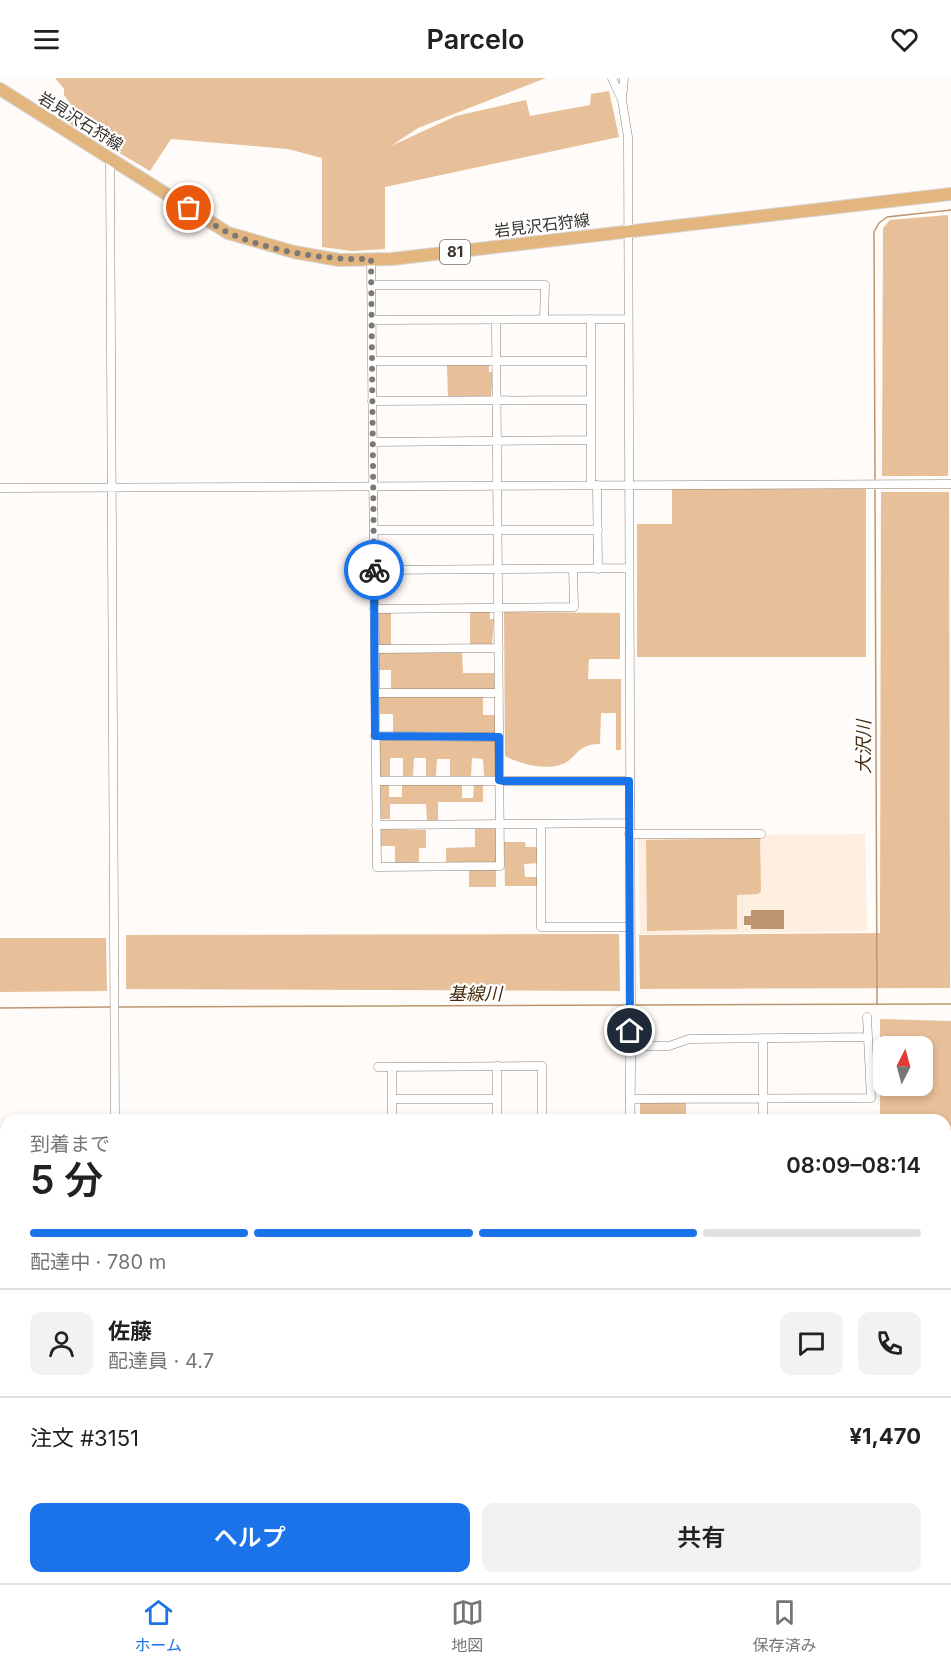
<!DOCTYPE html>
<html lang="ja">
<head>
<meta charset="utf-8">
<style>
	:root { --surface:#fff; --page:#f2f2f2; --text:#222; --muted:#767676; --line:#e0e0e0; --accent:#1a73e8 }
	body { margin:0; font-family:Inter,"Noto Sans JP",sans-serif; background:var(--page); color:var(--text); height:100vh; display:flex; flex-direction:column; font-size:22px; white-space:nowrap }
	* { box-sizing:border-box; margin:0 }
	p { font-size:20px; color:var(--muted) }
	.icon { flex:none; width:33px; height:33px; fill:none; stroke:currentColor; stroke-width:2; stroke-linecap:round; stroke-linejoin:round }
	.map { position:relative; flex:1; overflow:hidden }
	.panel { position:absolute; left:0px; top:1036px; width:951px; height:470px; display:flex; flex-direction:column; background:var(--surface); border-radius:18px 18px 0 0; box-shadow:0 3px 9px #0003 }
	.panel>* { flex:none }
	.needle { width:39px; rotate:6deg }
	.buttons { position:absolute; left:873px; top:958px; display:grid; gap:12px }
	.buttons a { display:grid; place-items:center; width:60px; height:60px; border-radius:12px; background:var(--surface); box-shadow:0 3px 9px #0003; font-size:30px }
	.pin { position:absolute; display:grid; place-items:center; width:51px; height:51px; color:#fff; margin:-26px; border:3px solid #fff; border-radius:50%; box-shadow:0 2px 6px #0007 }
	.courier { position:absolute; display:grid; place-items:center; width:60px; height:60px; margin:-30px; border:4px solid #1a73e8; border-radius:50%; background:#fff; color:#222; box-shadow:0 2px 8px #0007 }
	.headline em { font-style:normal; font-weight:600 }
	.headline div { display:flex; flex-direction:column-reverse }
	.headline { display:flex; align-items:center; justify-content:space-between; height:102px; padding:0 30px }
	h1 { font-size:39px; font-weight:600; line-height:45px }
	.bar { display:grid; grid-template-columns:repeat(4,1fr); gap:9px 6px; align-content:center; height:72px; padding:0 30px }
	.bar i { height:8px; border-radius:4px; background:var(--line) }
	.bar .current { background:var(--accent) }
	.bar p { grid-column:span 4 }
	.line { display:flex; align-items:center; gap:15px; padding:0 30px; border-top:2px solid var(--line) }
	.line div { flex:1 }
	.round { display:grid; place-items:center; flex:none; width:63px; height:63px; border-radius:12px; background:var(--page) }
	.cta { display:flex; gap:12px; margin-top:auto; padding:12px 30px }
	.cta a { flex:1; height:69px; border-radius:12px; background:var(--accent); color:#fff; font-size:24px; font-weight:600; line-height:69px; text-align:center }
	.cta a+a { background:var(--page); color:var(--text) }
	header { display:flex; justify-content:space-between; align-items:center; height:78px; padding:0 30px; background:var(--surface); font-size:27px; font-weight:600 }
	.tab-bar { display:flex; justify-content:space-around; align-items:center; height:84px; border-top:2px solid var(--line); background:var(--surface); font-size:16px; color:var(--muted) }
	.tab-bar a { display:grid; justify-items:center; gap:3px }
	.tab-bar .current { color:var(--accent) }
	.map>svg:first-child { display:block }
</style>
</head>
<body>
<header><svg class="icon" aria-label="menu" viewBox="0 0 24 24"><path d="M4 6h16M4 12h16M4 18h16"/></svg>Parcelo<svg class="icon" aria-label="heart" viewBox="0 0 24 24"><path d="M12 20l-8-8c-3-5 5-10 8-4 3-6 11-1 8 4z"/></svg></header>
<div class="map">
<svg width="951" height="1505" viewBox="0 0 951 1505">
	<rect width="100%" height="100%" fill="#fefbf9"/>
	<!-- built -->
	<path fill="#fdeedf" d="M865,756L867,853L640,856L638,758Z"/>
	<!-- green -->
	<path fill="#e7bf98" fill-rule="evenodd" d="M55,0H546L418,50L391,68L456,38L526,22L530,38L590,27L591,16L609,13L619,59L385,109V171L352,173L322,169V80L288,71L171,61L150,93L70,46L75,32L64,17V11Z
		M948,137V398H882L883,150L890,142Z
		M489,286V294H493L491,318L448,319L447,287Z
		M672,411H866V579H637V446H672Z
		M881,414H949L950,910L640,911L639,857L880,855Z
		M379,534H391V568H379Z
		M470,534H490V541H494L492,567H470Z
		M504,534L620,535V581H589L588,601H621V672H616V635H601L600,666C575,666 577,682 560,687C542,692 521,686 505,678Z
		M462,574L463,595H495V611L391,612V592H379V575Z
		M379,618H483V637H495V655H393V636H379Z
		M379,661L495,662V698H484L483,681L472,680L471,698H450V681H437L436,698H426V680H414L413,698H403V680H390V698H379Z
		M380,706H389V719H402V706H462V720H473L474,706H483V724H438V742H427L426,726H390V741H380Z
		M380,751L426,752V770H419V785H395V768H380Z
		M475,751H497V785H446V770L475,769Z
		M760,760L761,813L758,816L737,817V851L647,853L646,762Z
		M504,764H525L526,769H539V785L524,786L525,799H538V808H505Z
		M469,792H496V809H469Z
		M619,856L620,913L126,911V857Z
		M0,860H106L107,913L0,914Z
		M880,941L951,943V1427H945V1042H880ZM884,969H922V1008H884Z
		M640,1023H686V1039H640Z
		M369,1039V1042H122V1041Z
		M945,1446H950L951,1505H886V1500H945Z
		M726,1500H881V1505H726Z"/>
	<!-- water -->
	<path fill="#bc9570" d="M751,832H784V851H751V847H744V838H751Z"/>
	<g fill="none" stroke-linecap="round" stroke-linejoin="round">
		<!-- stream -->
		<path stroke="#bc9570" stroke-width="1.5" d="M875,401L874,154L879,145L887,139L951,132
			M875,412L877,925
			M634,927L951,926
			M118,929L629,927
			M0,930L110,929"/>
		<defs>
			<path id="minor" d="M612,0L622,22L628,59L631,937
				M622,21L624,0
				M110,81L115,1042
				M371,181L377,789L500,788L496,242
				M371,207H545L544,241
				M591,241V407
				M372,242L627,241
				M372,283H591
				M372,323L591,322
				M373,364L591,362
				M597,407L598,491
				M0,410L951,406
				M374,452H598
				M374,492L628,490
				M374,531L574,529L573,491
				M375,571L499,570
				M375,615H499
				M375,658L499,659
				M376,703H629
				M541,746V849H630
				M376,747L629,745
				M629,756H761
				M763,960V1042
				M630,968H669L689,961L867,959
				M497,988V1042
				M378,989L542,988V1042
				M392,989V1042
				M392,1021H497
				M630,1021L871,1020L867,939
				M443,1500V1505
				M117,1504H370
				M697,1505V1500"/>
			<path id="tertiary" d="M630,1042L631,937
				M631,1500V1505"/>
			<path id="primary" d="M0,11L228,155L294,174L339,182L392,181L951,116
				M945,1430H951
				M0,1435H6"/>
		</defs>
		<!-- minor casing -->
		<use href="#minor" stroke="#8c8075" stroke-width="9"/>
		<!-- tertiary casing -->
		<use href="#tertiary" stroke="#8c8075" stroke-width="10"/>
		<!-- primary casing -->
		<use href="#primary" stroke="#d7d6d5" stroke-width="14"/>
		<!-- minor -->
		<use href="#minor" stroke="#fff" stroke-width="8"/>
		<!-- tertiary -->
		<use href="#tertiary" stroke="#fff" stroke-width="9"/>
		<!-- primary -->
		<use href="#primary" stroke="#e3b680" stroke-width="12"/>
	</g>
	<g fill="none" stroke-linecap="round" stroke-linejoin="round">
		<!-- done -->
		<path stroke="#7c7874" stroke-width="6" stroke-dasharray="0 10.8" d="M189,130C202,138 215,149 229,155C272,174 324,182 371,181L374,492"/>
		<!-- route -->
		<path stroke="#1a73e8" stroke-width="8" d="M374,492L375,658L499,659V702L504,703H629L630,953"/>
	</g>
	<g text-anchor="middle" stroke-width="4.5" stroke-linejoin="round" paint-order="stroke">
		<!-- shield labels -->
		<rect fill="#fff" stroke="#726f6b" stroke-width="1.5" x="440" y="162" width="30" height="24" rx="4.5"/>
		<g font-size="15" font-weight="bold" fill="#36312c">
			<text x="455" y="179">81</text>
		</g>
		<!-- street labels -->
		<g font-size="16" fill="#36312c" stroke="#fff">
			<text transform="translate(81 43) rotate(32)" y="6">岩見沢石狩線</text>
			<text transform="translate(542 147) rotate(-7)" y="6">岩見沢石狩線</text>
		</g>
		<!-- water labels -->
		<g font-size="18" font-style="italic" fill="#44290a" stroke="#fff">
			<text transform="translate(864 669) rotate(-90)" y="6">大沢川</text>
			<text x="475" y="922">基線川</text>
		</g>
	</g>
</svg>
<div class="buttons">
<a><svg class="needle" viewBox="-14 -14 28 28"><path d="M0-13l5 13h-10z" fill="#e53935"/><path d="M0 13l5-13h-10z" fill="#767676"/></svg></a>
</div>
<div class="pin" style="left:189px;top:130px;background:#ea580c"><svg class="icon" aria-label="bag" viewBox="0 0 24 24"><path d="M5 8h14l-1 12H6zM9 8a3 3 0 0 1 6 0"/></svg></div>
<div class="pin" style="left:630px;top:953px;background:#1f2937"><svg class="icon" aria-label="home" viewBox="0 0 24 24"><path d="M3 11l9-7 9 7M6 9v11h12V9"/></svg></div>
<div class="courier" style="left:374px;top:492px"><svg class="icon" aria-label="bike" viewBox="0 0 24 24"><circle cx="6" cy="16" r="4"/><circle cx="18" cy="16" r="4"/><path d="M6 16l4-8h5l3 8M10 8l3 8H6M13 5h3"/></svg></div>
<section class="panel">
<div class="headline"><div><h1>5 分</h1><p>到着まで</p></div><em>08:09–08:14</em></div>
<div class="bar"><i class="current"></i><i class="current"></i><i class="current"></i><i></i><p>配達中 · 780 m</p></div>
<div class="line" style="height:108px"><a class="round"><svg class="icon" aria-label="person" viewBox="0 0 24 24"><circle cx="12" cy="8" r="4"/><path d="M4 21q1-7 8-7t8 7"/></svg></a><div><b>佐藤</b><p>配達員 · 4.7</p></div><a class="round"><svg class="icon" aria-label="chat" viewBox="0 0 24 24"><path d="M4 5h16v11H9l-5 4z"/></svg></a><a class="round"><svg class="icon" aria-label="phone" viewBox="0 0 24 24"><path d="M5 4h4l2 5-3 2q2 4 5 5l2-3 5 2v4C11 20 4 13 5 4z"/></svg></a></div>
<div class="line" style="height:78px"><div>注文 #3151</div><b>¥1,470</b></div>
<div class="cta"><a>ヘルプ</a><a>共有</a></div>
</section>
</div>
<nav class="tab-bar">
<a class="current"><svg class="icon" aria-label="home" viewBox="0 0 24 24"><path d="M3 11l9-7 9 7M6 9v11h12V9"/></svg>ホーム</a>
<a><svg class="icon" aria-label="map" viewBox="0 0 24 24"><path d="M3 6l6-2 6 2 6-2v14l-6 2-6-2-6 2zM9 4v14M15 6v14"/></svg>地図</a>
<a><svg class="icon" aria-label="saved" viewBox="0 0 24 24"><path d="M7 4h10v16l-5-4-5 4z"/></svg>保存済み</a>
</nav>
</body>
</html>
